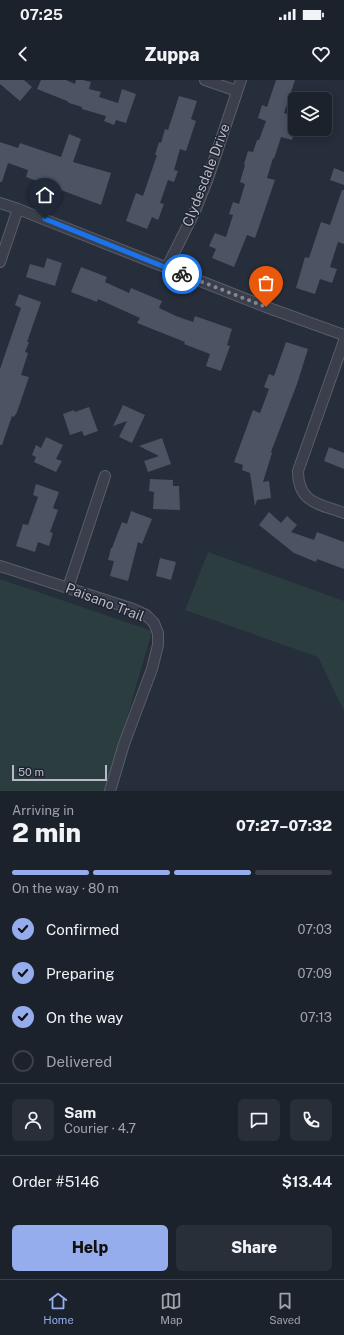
<!DOCTYPE html>
<html lang="en">
<head>
<meta charset="utf-8">
<style>
	:root { --surface:#1c222c; --page:#292f38; --text:#f1f3f6; --muted:#a0a4a9; --line:#3a3f48; --accent:#95adec }
	body { margin:0; font-family:"Public Sans",sans-serif; background:var(--page); color:var(--text); height:100vh; display:flex; flex-direction:column; font-size:15px; white-space:nowrap }
	* { box-sizing:border-box; margin:0 }
	p { font-size:13px; color:var(--muted) }
	.icon { flex:none; width:22px; height:22px; fill:none; stroke:currentColor; stroke-width:2; stroke-linecap:round; stroke-linejoin:round }
	.map { position:relative; height:711px; overflow:hidden }
	.panel { display:flex; flex-direction:column; background:var(--surface); flex:1 }
	.panel>* { flex:none }
	.controls { position:absolute; left:288px; top:12px; display:grid; gap:8px }
	.controls a { display:grid; place-items:center; width:44px; height:44px; border-radius:6px; background:var(--surface); box-shadow:0 2px 10px #0003,0 0 0 1px var(--line); font-size:20px }
	.scale { position:absolute; left:12px; bottom:10px; width:95px; box-sizing:border-box; padding-left:4px; border:2px solid #b6bac6; border-top:0; font-size:11px; line-height:14px; white-space:nowrap; color:#b6bac6; -webkit-text-stroke:3px #1f2430; paint-order:stroke }
	.pin { position:absolute; display:grid; place-items:center; width:34px; height:34px; color:#fff; margin:-41px -17px; border-radius:50% 50% 50% 0; rotate:-45deg; box-shadow:0 0 4px #0007 }
	.pin .icon { rotate:45deg }
	.courier { position:absolute; display:grid; place-items:center; width:40px; height:40px; margin:-20px; border:3px solid #1a73e8; border-radius:50%; background:#fff; color:#222; box-shadow:0 1px 5px #0007 }
	.overview em { font-style:normal; font-weight:800 }
	.overview div { display:flex; flex-direction:column-reverse }
	.overview { display:flex; align-items:center; justify-content:space-between; height:68px; padding:0 12px }
	h1 { font-size:26px; font-weight:800; line-height:30px }
	.bar { display:grid; grid-template-columns:repeat(4,1fr); gap:6px 4px; align-content:center; height:48px; padding:0 12px }
	.bar i { height:5px; border-radius:3px; background:var(--line) }
	.bar .current { background:var(--accent) }
	.bar p { grid-column:span 4 }
	.line { display:flex; align-items:center; gap:10px; padding:0 12px; border-top:1px solid var(--line) }
	.line div { flex:1 }
	.round { display:grid; place-items:center; flex:none; width:42px; height:42px; border-radius:6px; background:var(--page) }
	ol { padding:0 12px; list-style:none }
	li { display:flex; align-items:center; gap:12px; height:44px }
	li p { margin-inline-start:auto }
	li .icon { padding:4px; border-radius:50%; background:var(--accent); color:#111; stroke-width:4 }
	li:last-child { color:var(--muted) }
	li i { width:22px; height:22px; border:2px solid var(--line); border-radius:50% }
	.button { display:flex; gap:8px; margin-top:auto; padding:8px 12px }
	.button a { flex:1; height:46px; border-radius:6px; background:var(--accent); color:#111; font-size:16px; font-weight:800; line-height:46px; text-align:center }
	.button a+a { background:var(--page); color:var(--text) }
	.status { display:flex; justify-content:space-between; align-items:center; height:28px; padding:0 20px; background:var(--surface); direction:ltr }
	.status svg { height:11px; fill:currentColor }
	header { display:flex; justify-content:space-between; align-items:center; height:52px; padding:0 12px; background:var(--surface); font-size:18px; font-weight:800 }
	.tabs { display:flex; justify-content:space-around; align-items:center; height:56px; border-top:1px solid var(--line); background:var(--surface); font-size:11px; color:var(--muted) }
	.tabs a { display:grid; justify-items:center; gap:2px }
	.tabs .current { color:var(--accent) }
	.map>svg:first-child { display:block }
</style>
</head>
<body>
<div class="status"><b>07:25</b><svg viewBox="0 0 49 12"><path d="M0 12V9h3v3zM5 12V6h3v6zM10 12V3h3v9zM15 12V0h3v12zM26 1h20v11H26zM47 4h2v5h-2z"/></svg></div>
<header><svg class="icon" aria-label="back" viewBox="0 0 24 24"><path d="M15 5l-7 7 7 7"/></svg>Zuppa<svg class="icon" aria-label="heart" viewBox="0 0 24 24"><path d="M12 20l-8-8c-3-5 5-10 8-4 3-6 11-1 8 4z"/></svg></header>
<div class="map">
<svg width="344" height="711" viewBox="0 0 344 711">
	<rect width="100%" height="100%" fill="#262d3b"/>
	<!-- green -->
	<path fill="#2c3d40" d="M208,472L344,521V631L318,577L185,530Z
		M0,499L152,551L106,711H0Z"/>
	<!-- building -->
	<path fill="#4d5363" d="M0,0H24L32,7L20,21L0,4Z
		M41,0H66L75,4L76,0H83L91,2L89,9L101,12L99,17L118,23L122,9L136,14L126,43L116,40L114,45L104,41L106,36L82,29V27L69,23L67,21L37,9Z
		M276,0H295L284,33L290,35L288,42L295,44V50L292,60L281,57L274,79L273,78L267,98L275,100L262,138L255,158L247,155L234,187L212,178L216,169L209,166L215,153L226,157L233,135L229,134L233,122L239,124L245,104L240,102L245,85L244,84L248,71L253,72L257,60H259L266,41L258,38L262,25L267,27Z
		M179,16L197,21L191,39L196,41L186,71L180,69L174,90L178,91L174,102L168,100L160,123L164,124L158,140L152,137L147,149L126,141L136,113L143,116L157,75H155L159,62L161,63L165,49L168,50Z
		M69,54L81,59L73,82L111,93L101,125L26,97L28,90L8,83L2,102H0V62L18,68L20,63L61,77Z
		M334,88L344,92V105L330,100Z
		M342,110H344V164L338,162L330,187L337,189L332,203L320,199L315,214L296,208L305,177L309,178L321,142L330,145Z
		M47,178L62,183L55,206L26,197L30,184L44,188Z
		M81,187L107,197L105,202L129,213L131,208L162,221L159,228L176,236L193,242L195,236L232,249L227,265L230,266L221,291L206,286L210,274L184,264L185,262L137,243L140,238L98,219L97,222L71,212Z
		M19,214L41,222L27,262H29L25,272L28,273L21,295L29,297L17,332L14,337L12,336L2,365H0V289L21,228L15,225Z
		M286,262L308,269L297,304L271,372L272,373L263,402L269,401L271,418L257,420L255,426L250,393L242,390L243,385L234,382L253,330L260,333L269,309L264,307L269,294L274,296Z
		M123,325L145,335L132,363L119,357L127,341L113,346Z
		M89,327L98,351L84,356L82,351L70,355L63,334L74,330L75,332Z
		M46,357L63,365L56,379L62,381L56,392L34,382L36,377L32,375L36,365L41,368Z
		M162,358L171,384L148,392L144,381L159,376L139,366Z
		M329,367L344,373V389L324,381Z
		M150,399L173,400V406H179L180,430L153,429L154,412L149,411Z
		M36,404L59,412L53,428L58,430L50,452L53,453L49,466L38,462L35,472L16,466L23,444L28,445L38,417L33,415Z
		M131,431L152,439L142,464L138,462L128,501L110,496L114,481L108,480L111,468H112L122,442L127,444Z
		M269,432L281,443L287,436L297,445L291,452L314,460L317,452L344,462V489L317,479L316,482L294,473L259,445Z
		M160,478L176,482L171,500L156,496Z"/>
	<g fill="none" stroke-linecap="round" stroke-linejoin="round">
		<defs>
			<path id="minor" d="M205,0L237,11
				M0,123L18,129L266,227L344,255
				M0,182L18,129
				M167,187L195,131L207,101L241,0
				M344,261L298,391C298,423 319,424 344,433
				M0,486L133,529L146,535L154,543L158,553V565L152,589L124,664L110,711
				M68,508L105,396"/>
		</defs>
		<!-- minor casing -->
		<use href="#minor" stroke="#585d69" stroke-width="12"/>
		<!-- minor -->
		<use href="#minor" stroke="#3a3f4b" stroke-width="10"/>
	</g>
	<g fill="none" stroke-linecap="round" stroke-linejoin="round">
		<!-- done -->
		<path stroke="#848995" stroke-width="4" stroke-dasharray="0 7.2" d="M182,194L266,227"/>
		<!-- route -->
		<path stroke="#1a73e8" stroke-width="5" d="M45,139L182,194"/>
	</g>
	<g text-anchor="middle" stroke-width="3" stroke-linejoin="round" paint-order="stroke">
		<!-- street labels -->
		<g font-size="14" fill="#b6bac6" stroke="#1f2430">
			<text transform="translate(206 95) rotate(-69)" y="5">Clydesdale Drive</text>
			<text transform="translate(105 522) rotate(21)" y="5">Paisano Trail</text>
		</g>
	</g>
</svg>
<div class="controls">
<a><svg class="icon" aria-label="layers" viewBox="0 0 24 24"><path d="M12 4l9 5-9 5-9-5zM3 14l9 5 9-5"/></svg></a>
</div>
<div class="scale">50 m</div>
<div class="pin" style="left:266px;top:227px;background:#ea580c"><svg class="icon" aria-label="bag" viewBox="0 0 24 24"><path d="M5 8h14l-1 12H6zM9 8a3 3 0 0 1 6 0"/></svg></div>
<div class="pin" style="left:45px;top:139px;background:#1f2937"><svg class="icon" aria-label="home" viewBox="0 0 24 24"><path d="M3 11l9-7 9 7M6 9v11h12V9"/></svg></div>
<div class="courier" style="left:182px;top:194px"><svg class="icon" aria-label="bike" viewBox="0 0 24 24"><circle cx="6" cy="16" r="4"/><circle cx="18" cy="16" r="4"/><path d="M6 16l4-8h5l3 8M10 8l3 8H6M13 5h3"/></svg></div>
</div>
<section class="panel">
<div class="overview"><div><h1>2 min</h1><p>Arriving in</p></div><em>07:27–07:32</em></div>
<div class="bar"><i class="current"></i><i class="current"></i><i class="current"></i><i></i><p>On the way · 80 m</p></div>
<ol>
<li><svg class="icon" aria-label="check" viewBox="0 0 24 24"><path d="M5 12l5 5 9-10"/></svg>Confirmed<p>07:03</p></li>
<li><svg class="icon" aria-label="check" viewBox="0 0 24 24"><path d="M5 12l5 5 9-10"/></svg>Preparing<p>07:09</p></li>
<li><svg class="icon" aria-label="check" viewBox="0 0 24 24"><path d="M5 12l5 5 9-10"/></svg>On the way<p>07:13</p></li>
<li><i></i>Delivered</li>
</ol>
<div class="line" style="height:72px"><a class="round"><svg class="icon" aria-label="person" viewBox="0 0 24 24"><circle cx="12" cy="8" r="4"/><path d="M4 21q1-7 8-7t8 7"/></svg></a><div><b>Sam</b><p>Courier · 4.7</p></div><a class="round"><svg class="icon" aria-label="chat" viewBox="0 0 24 24"><path d="M4 5h16v11H9l-5 4z"/></svg></a><a class="round"><svg class="icon" aria-label="phone" viewBox="0 0 24 24"><path d="M5 4h4l2 5-3 2q2 4 5 5l2-3 5 2v4C11 20 4 13 5 4z"/></svg></a></div>
<div class="line" style="height:52px"><div>Order #5146</div><b>$13.44</b></div>
<div class="button"><a>Help</a><a>Share</a></div>
</section>
<nav class="tabs">
<a class="current"><svg class="icon" aria-label="home" viewBox="0 0 24 24"><path d="M3 11l9-7 9 7M6 9v11h12V9"/></svg>Home</a>
<a><svg class="icon" aria-label="map" viewBox="0 0 24 24"><path d="M3 6l6-2 6 2 6-2v14l-6 2-6-2-6 2zM9 4v14M15 6v14"/></svg>Map</a>
<a><svg class="icon" aria-label="saved" viewBox="0 0 24 24"><path d="M7 4h10v16l-5-4-5 4z"/></svg>Saved</a>
</nav>
</body>
</html>
